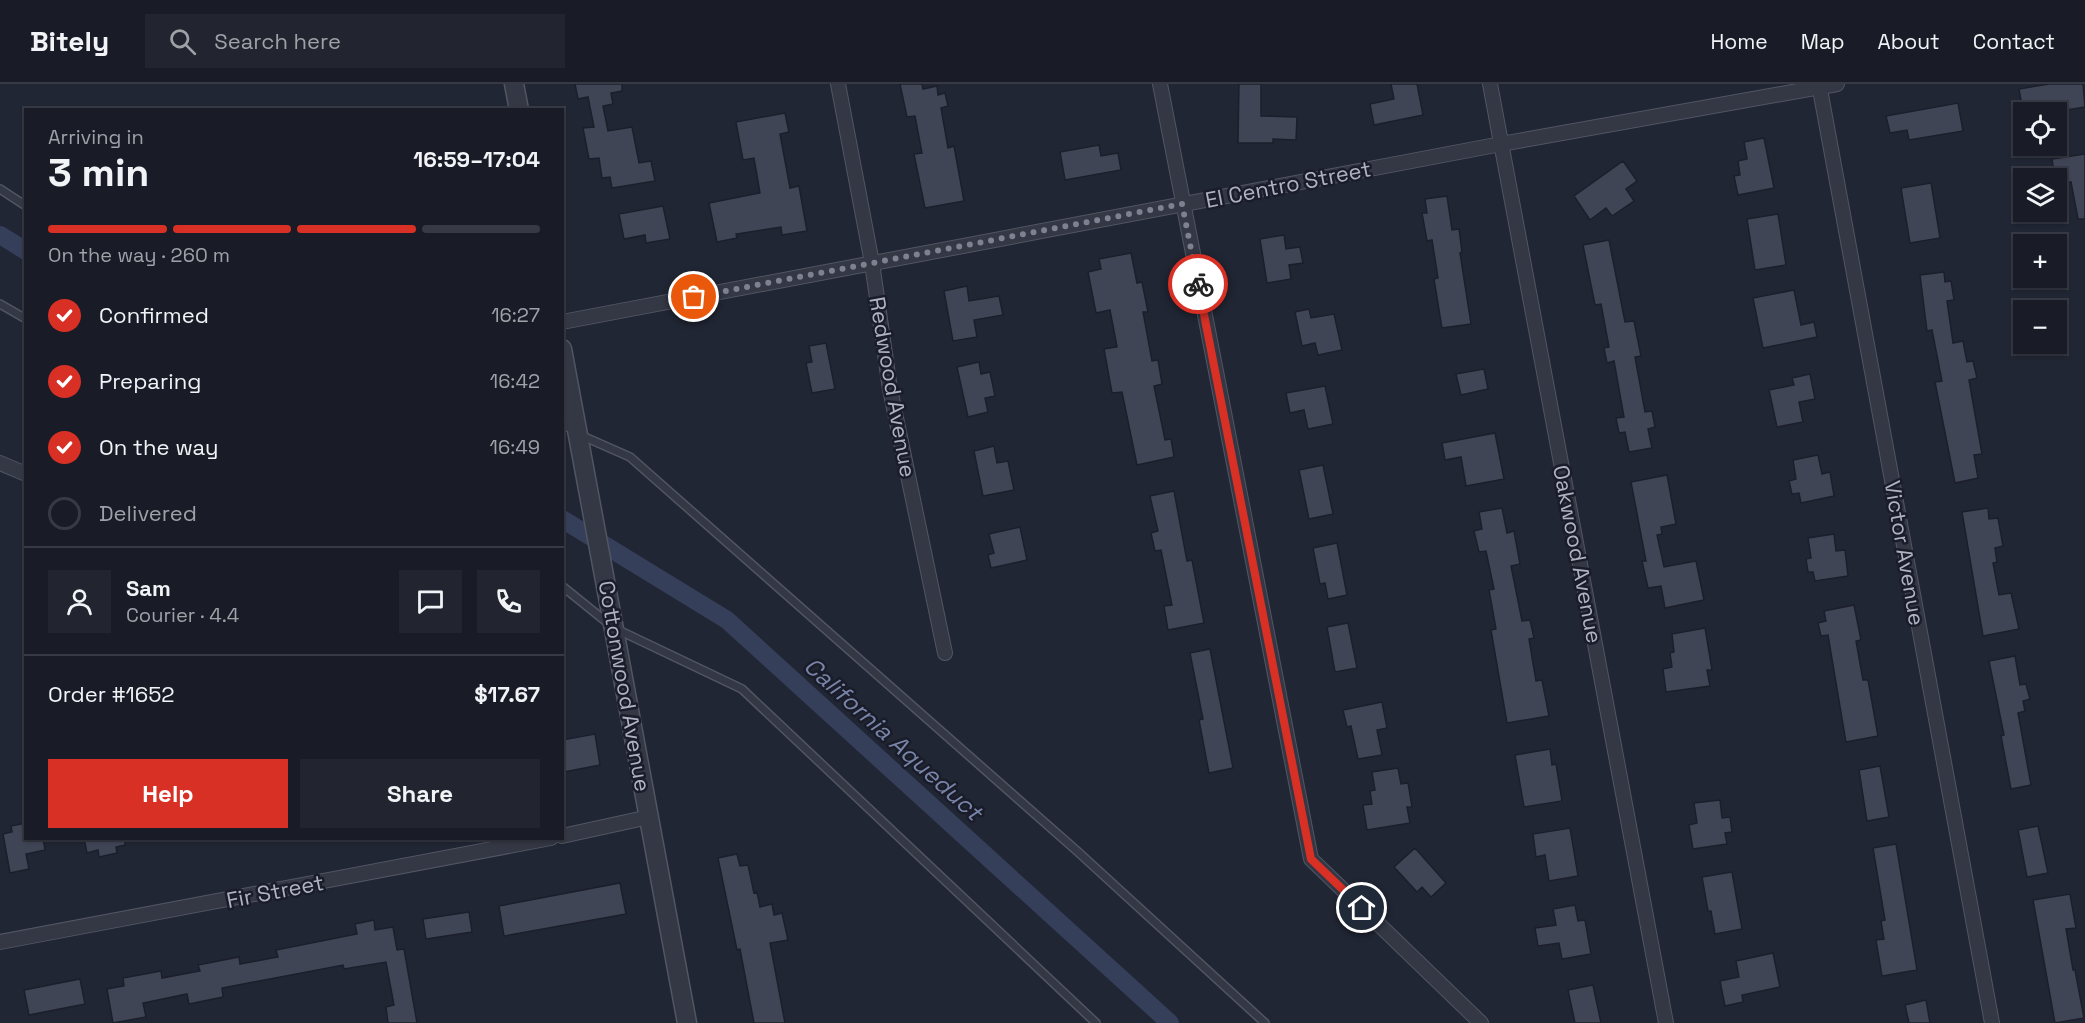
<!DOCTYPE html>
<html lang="en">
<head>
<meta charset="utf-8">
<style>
	:root { --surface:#191c27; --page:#22252f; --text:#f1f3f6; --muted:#9fa1a7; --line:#373a44; --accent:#d93025 }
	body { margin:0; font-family:"Space Grotesk",sans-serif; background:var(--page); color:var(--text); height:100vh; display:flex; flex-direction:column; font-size:22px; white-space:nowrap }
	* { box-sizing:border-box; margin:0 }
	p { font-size:20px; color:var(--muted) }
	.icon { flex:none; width:33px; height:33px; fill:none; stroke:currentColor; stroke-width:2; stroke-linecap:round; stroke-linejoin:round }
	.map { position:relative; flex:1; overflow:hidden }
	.details { position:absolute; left:24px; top:24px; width:540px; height:732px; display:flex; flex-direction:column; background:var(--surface); border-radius:0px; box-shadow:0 2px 4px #0004,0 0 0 2px var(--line) }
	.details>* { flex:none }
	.buttons { position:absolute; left:2013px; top:18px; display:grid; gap:12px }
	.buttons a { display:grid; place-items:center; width:54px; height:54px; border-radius:0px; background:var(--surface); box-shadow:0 2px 4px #0004,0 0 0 2px var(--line); font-size:30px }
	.pin { position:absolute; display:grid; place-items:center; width:51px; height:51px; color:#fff; margin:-26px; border:3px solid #fff; border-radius:50%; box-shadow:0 2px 6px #0007 }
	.courier { position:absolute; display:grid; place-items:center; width:60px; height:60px; margin:-30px; border:4px solid #d93025; border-radius:50%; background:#fff; color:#222; box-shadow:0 2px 8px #0007 }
	.headline em { font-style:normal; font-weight:600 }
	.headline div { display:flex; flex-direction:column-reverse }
	.headline { display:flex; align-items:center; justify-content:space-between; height:102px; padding:0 24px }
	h1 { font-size:39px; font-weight:600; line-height:45px }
	.bar { display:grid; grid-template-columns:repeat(4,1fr); gap:9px 6px; align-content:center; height:72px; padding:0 24px }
	.bar i { height:8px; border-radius:4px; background:var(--line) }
	.bar .active { background:var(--accent) }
	.bar p { grid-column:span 4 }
	.line { display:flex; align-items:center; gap:15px; padding:0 24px; border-top:2px solid var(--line) }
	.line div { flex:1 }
	.round { display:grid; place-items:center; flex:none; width:63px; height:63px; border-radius:0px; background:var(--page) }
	ol { padding:0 24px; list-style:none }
	li { display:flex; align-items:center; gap:18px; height:66px }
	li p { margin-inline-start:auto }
	li .icon { padding:6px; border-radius:50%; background:var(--accent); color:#fff; stroke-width:4 }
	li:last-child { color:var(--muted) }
	li i { width:33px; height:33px; border:3px solid var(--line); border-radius:50% }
	.cta { display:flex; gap:12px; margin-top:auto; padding:12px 24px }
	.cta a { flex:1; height:69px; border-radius:0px; background:var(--accent); color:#fff; font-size:24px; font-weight:600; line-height:69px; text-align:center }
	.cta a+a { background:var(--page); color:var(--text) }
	header { display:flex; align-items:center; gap:36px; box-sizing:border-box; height:84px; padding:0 30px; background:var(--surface); border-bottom:2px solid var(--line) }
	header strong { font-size:28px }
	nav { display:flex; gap:33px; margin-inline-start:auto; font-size:21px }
	.search { width:420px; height:54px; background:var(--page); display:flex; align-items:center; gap:15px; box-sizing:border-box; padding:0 21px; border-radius:0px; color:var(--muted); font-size:22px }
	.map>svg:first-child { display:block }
</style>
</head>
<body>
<header>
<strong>Bitely</strong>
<div class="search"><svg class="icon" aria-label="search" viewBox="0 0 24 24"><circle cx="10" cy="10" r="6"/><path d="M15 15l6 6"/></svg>Search here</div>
<nav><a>Home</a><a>Map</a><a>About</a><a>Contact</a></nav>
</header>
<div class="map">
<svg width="2085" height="939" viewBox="0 0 2085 939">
	<rect width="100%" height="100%" fill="#212634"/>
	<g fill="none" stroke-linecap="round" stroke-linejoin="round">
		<!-- canal -->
		<path stroke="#363f5a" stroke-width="18" d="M0,151L26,167
			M562,435L727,536L1170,939"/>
	</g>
	<!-- building -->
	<path fill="#404556" stroke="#1c1f2b" stroke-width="1.5" d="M575,0H622V7L611,9L613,20L603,22L608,47L632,43L639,79L651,77L655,97L612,104L610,93L602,94L599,74L589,75L583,44L594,43L588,13L578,15Z
		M900,0H922L923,5L937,2L938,11L945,9L948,22L941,24L948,64L954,62L964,117L925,124L914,70L922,69L915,32L907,33Z
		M1239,0H1261V32L1297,33L1296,56L1273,55V59H1238Z
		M1391,0H1417L1423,31L1374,41L1370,20L1394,15Z
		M2049,0H2083L2085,23L2066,26L2067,28H2023L2019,5Z
		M1958,19L1963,47L1909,56L1907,46L1890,49L1886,32Z
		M785,29L789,48L780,50L790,104L799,102L807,147L782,151L781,143L736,150L737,154L717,158L709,119L760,109L754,74L743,76L736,38Z
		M1764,54L1774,104L1738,111L1734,92L1740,91L1738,77L1747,75L1744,58Z
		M1099,61L1101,72L1118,69L1121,86L1065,96L1060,68Z
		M2085,70V135H2078L2071,98L2056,101L2052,75Z
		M1623,77L1637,97L1626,105L1634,117L1612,132L1606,124L1590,136L1574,112Z
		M1931,99L1940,154L1910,159L1901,104Z
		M1447,112L1452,146L1459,145L1462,168L1460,169L1471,240L1442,244L1434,195L1438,194L1432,156L1427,157L1422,129H1427L1425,115Z
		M663,122L670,155L646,159L645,151L624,155L619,130Z
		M1778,130L1786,181L1755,186L1747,135Z
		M1284,151L1286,165L1300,163L1303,179L1289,181L1291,195L1267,199L1260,155Z
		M1609,156L1625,238L1634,237L1641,272L1635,273L1645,328L1652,327L1655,343L1648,345L1652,364L1629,368L1625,348L1619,349L1616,334L1624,333L1614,277L1607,279L1604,264L1609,263L1601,220L1595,221L1583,161Z
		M1131,169L1137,199L1142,198L1148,228H1143L1152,277L1158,276L1162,300L1154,302L1165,356L1171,355L1174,373L1137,381L1122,308L1112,309L1104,265L1117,263L1110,226L1096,229L1088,188L1101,185L1099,175Z
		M1944,188L1945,198L1951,197L1954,216L1947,217L1953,259L1963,257L1967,278L1973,277L1977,294L1969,296L1982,370L1974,371L1978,394L1955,399L1935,298L1942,297L1932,246L1927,247L1920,191Z
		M967,202L969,217L999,212L1003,231L974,236L977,253L953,257L944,207Z
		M1794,206L1801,241L1814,238L1817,253L1763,264L1753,214Z
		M1309,225L1311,234L1334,230L1342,266L1318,271L1315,259L1302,262L1295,228Z
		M826,259L835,305L812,309L806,279L812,278L809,262Z
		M979,278L981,290L990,288L995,312L985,314L988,328L968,333L957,283Z
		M1484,285L1488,305L1461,311L1456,290Z
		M1810,290L1815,315L1799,318L1803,338L1777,343L1769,306L1794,301L1792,294Z
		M1325,302L1333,340L1308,345L1304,326L1290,329L1286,309Z
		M1495,349L1504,395L1466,402L1461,373L1445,376L1442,359Z
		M994,362L997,379L1008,377L1014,406L983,412L974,367Z
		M1818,371L1822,390L1830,388L1834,412L1801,419L1799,409L1792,410L1789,397L1796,395L1793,376Z
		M1323,381L1333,430L1309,435L1299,386Z
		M1667,391L1676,440L1661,443L1662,450L1657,451L1664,483L1696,477L1704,516L1665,524L1661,502L1648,504L1642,477H1646L1631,398Z
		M1174,407L1187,477L1192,476L1204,539L1168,546L1164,522L1172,521L1161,466L1155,467L1151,449L1158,447L1150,412Z
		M1502,424L1507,449L1514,447L1520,480L1511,482L1522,537L1530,536L1534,554L1529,555L1536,597L1542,596L1549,632L1507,639L1491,546L1496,545L1489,506L1494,505L1486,467L1479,468L1474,447L1482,445L1479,428Z
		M1988,424L1989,435L1998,434L2003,462L1995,464L1997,478L1993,479L1999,511L2011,509L2019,545L1983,552L1962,428Z
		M1020,443L1027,476L991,484L988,471L994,469L989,450Z
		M1834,450L1836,467L1845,466L1848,492L1815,497L1813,488H1808L1806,475L1811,474L1808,454Z
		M1337,459L1347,511L1328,515L1325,499L1320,500L1313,464Z
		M1854,521L1861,556L1856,557L1863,596H1868L1878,652L1846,658L1828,551L1821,552L1818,539L1826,537L1824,527Z
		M1348,539L1357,584L1335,588L1327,543Z
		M1705,544L1712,586H1707L1710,602L1666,608L1663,585L1672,583L1670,569L1674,568L1672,550Z
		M1210,565L1233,684L1209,689L1199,636L1203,635L1190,569Z
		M2015,572L2020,601L2026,600L2030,615L2023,617L2025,627L2018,629L2031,701L2011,705L2001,652L2004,651L1989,577Z
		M1382,618L1387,644L1377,646L1382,671L1358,675L1351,642L1347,643L1343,626Z
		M595,650L600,681L564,688L562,656Z
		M1550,665L1552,681L1556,680L1562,717L1524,723L1515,671Z
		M1880,682L1889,733L1867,737L1859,686Z
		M1398,684L1401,700L1408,699L1412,723H1407L1410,739L1367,746L1363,721L1372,720L1370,707L1375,706L1372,688Z
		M1720,716L1722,734L1730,733L1732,748L1725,749L1727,760L1693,765L1689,741L1697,739L1694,719Z
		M26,739V754H43L45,766L26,770L29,785L10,789L3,750L12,748L11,742Z
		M2038,742L2048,789L2027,793L2018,746Z
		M1570,744L1578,792L1549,797L1545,771L1536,773L1533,750Z
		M84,754H125V761L116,763L117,769L99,773L98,766L87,769Z
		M1896,760L1917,886L1882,892L1876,856L1884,855L1881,837L1885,836L1873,764Z
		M1415,764L1446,799L1431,813L1422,803L1417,808L1394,783Z
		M737,770L740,782L748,781L754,809L757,808L760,823L772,820L774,831L782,829L788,856L770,859L785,939H754L740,865L737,866L718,774Z
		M1732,788L1742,845L1715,850L1711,827H1708L1702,793Z
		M620,799L626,830L504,852L499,822Z
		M2070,810L2076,844L2066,845L2073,886H2075L2084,934L2055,939L2033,816Z
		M1575,821L1578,837L1585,836L1591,870L1562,875L1559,859L1538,862L1535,844L1556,841L1553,825Z
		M469,828L472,848L426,855L423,835Z
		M374,836L375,846L393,843L397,866L404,865L417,939H388L386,923L394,921L386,878L344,885L343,881L222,904L223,913L189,920L187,910L143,919L146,933L113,939L107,905L124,902L123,894L161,887L162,894L200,887L198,881L239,873L240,880L278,873L276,866L357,850L355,840Z
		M1773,869L1780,903L1742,911L1743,918L1725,922L1720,897L1739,893L1736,877Z
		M80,895L85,920L29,931L24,906Z
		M1593,901L1601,939H1575L1568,906Z
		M1926,916L1930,939H1909L1905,921Z"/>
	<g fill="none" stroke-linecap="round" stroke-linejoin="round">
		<defs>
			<path id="service" d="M0,105L26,122
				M0,220L26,235
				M562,339L578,350L630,373L1077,767L1265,939
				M562,502L614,544L742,605L1096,939"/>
			<path id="minor" d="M838,0L872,179L890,305L945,569
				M1160,0L1311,775L1481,939
				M1490,0L1666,939
				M1819,0L1992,939
				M562,238L1501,60L1837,0
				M0,379L26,390
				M562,752L649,733
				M0,858L551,754"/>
			<path id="tertiary" d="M514,0L519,26
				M562,265L687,939"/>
		</defs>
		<!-- service casing -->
		<use href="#service" stroke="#525563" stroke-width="10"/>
		<!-- minor casing -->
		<use href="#minor" stroke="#525563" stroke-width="16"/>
		<!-- tertiary casing -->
		<use href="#tertiary" stroke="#525563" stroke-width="21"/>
		<!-- service -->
		<use href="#service" stroke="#343845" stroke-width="7"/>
		<!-- minor -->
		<use href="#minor" stroke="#343845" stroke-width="14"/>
		<!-- tertiary -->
		<use href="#tertiary" stroke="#343845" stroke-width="18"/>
	</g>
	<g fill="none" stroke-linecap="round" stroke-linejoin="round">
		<!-- done -->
		<path stroke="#7d8190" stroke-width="6" stroke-dasharray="0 10.8" d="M694,213L1182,120L1198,200"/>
		<!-- route -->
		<path stroke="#d93025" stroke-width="8" d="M1198,200L1311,775L1362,824"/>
	</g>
	<g text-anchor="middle" stroke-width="5" stroke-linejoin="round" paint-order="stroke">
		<!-- street labels -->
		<g font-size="22" fill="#aeb2c2" stroke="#1a1d29">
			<text transform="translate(1288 100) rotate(-11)" y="8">El Centro Street</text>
			<text transform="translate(893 303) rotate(80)" y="8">Redwood Avenue</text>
			<text transform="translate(1905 469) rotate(80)" y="8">Victor Avenue</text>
			<text transform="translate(1578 470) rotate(79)" y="8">Oakwood Avenue</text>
			<text transform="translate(625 602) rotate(80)" y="8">Cottonwood Avenue</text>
			<text transform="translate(275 807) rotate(-11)" y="8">Fir Street</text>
		</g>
		<!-- water labels -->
		<g font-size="24" font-style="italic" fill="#7985a8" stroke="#1a1d29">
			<text transform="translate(893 655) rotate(42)" y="8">California Aqueduct</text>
		</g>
	</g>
</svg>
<div class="buttons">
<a><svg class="icon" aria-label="locate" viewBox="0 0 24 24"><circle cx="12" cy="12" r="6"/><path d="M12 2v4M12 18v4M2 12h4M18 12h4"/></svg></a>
<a><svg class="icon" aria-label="layers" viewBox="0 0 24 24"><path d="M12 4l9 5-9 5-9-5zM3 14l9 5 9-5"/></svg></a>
<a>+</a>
<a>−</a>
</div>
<div class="pin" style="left:694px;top:213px;background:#ea580c"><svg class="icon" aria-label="bag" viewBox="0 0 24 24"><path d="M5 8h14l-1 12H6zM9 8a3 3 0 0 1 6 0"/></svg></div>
<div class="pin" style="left:1362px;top:824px;background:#1f2937"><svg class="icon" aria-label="home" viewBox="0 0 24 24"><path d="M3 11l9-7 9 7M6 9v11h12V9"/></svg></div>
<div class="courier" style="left:1198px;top:200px"><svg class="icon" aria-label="bike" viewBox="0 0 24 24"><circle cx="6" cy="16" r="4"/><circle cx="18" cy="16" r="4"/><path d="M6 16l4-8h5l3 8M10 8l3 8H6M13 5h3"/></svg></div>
<section class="details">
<div class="headline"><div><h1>3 min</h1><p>Arriving in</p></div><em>16:59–17:04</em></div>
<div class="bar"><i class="active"></i><i class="active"></i><i class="active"></i><i></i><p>On the way · 260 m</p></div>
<ol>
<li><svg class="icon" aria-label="check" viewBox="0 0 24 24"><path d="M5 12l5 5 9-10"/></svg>Confirmed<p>16:27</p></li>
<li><svg class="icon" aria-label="check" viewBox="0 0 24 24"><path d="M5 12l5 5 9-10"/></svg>Preparing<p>16:42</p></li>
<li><svg class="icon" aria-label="check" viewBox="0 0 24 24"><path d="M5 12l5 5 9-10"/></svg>On the way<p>16:49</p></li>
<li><i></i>Delivered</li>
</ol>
<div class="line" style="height:108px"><a class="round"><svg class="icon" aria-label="person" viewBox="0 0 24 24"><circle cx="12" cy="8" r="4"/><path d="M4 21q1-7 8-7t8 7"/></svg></a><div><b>Sam</b><p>Courier · 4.4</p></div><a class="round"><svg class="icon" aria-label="chat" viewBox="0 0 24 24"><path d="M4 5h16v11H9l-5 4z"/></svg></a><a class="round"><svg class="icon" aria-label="phone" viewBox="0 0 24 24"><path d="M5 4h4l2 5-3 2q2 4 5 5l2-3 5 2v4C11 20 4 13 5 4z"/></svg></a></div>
<div class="line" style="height:78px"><div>Order #1652</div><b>$17.67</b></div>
<div class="cta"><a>Help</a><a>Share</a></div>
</section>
</div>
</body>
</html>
